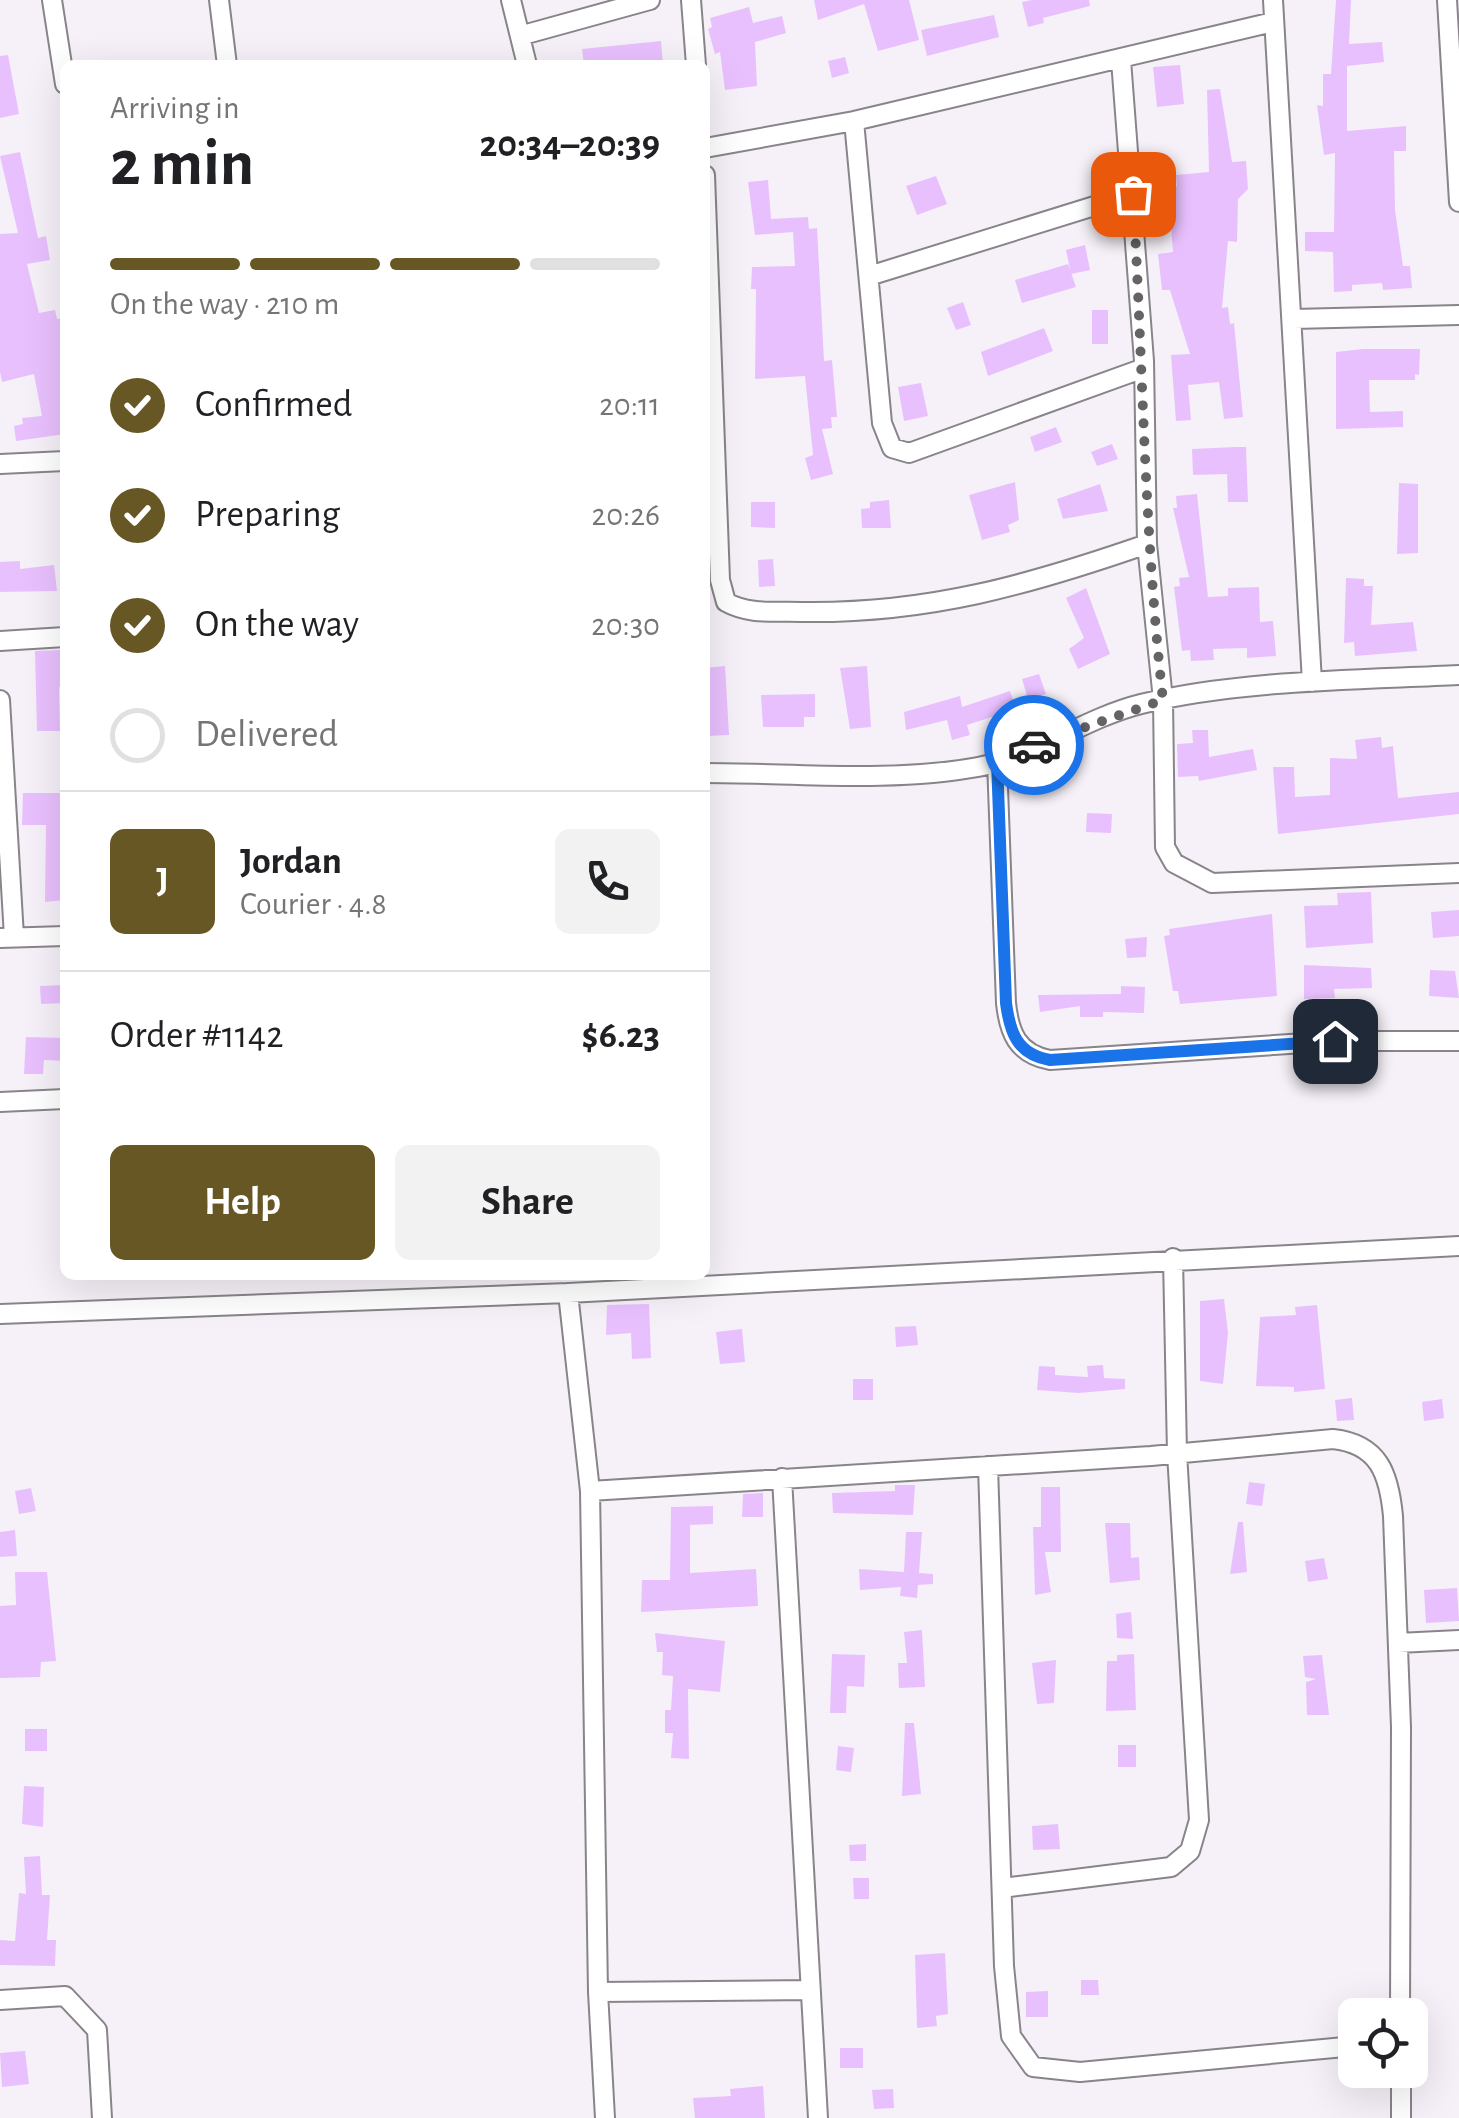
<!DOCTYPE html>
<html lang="en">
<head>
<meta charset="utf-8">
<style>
	:root { --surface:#fff; --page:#f2f2f2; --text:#202124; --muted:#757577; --line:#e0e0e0; --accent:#675724 }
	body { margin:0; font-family:"Alegreya Sans",sans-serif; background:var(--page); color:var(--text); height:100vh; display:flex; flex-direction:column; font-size:38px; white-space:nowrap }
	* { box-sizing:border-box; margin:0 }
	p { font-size:32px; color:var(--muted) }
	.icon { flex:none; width:55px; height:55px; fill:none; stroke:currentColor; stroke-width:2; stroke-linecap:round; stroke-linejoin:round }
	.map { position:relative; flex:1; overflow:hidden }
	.panel { position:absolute; left:60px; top:60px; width:650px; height:1220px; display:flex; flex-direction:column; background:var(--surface); border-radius:15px; box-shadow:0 10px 40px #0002 }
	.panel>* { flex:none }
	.controls { position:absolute; left:1338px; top:1998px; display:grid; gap:20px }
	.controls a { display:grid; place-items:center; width:90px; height:90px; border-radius:15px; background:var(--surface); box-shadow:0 10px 40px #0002; font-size:50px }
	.pin { position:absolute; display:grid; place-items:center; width:85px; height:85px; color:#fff; margin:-42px; border-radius:20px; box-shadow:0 5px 15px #0006 }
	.courier { position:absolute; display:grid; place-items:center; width:100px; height:100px; margin:-50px; border:8px solid #1a73e8; border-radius:50%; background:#fff; color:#222; box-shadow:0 2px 12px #0007 }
	.headline em { font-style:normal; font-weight:600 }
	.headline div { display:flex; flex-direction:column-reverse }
	.headline { display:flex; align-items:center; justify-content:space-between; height:170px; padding:0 50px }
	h1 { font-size:65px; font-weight:600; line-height:75px }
	.bar { display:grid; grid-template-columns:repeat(4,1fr); gap:15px 10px; align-content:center; height:120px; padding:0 50px }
	.bar i { height:12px; border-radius:8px; background:var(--line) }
	.bar .current { background:var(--accent) }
	.bar p { grid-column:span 4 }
	.line { display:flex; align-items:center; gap:25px; padding:0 50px; border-top:2px solid var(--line) }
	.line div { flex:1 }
	.round { display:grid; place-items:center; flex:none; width:105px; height:105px; border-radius:15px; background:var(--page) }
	ol { padding:0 50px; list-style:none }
	li { display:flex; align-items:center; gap:30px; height:110px }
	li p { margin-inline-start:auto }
	li .icon { padding:10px; border-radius:50%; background:var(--accent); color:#fff; stroke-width:4 }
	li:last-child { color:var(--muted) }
	li i { width:55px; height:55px; border:5px solid var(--line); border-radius:50% }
	.cta { display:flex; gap:20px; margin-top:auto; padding:20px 50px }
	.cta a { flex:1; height:115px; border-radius:15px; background:var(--accent); color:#fff; font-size:40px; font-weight:600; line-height:115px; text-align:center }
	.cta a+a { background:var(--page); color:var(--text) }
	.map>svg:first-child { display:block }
</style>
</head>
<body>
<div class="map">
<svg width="1459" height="2118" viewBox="0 0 1459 2118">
	<rect width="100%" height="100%" fill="#f6f1f8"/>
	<!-- building -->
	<path fill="#e9c0fe" d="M814,0H909L919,40L878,51L864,4L818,20Z
		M1032,0H1089L1090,6L1043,18L1044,23L1028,27L1022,2Z
		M1336,0H1351L1349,44L1382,42L1384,62L1347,66V131L1406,126V151H1394L1395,210L1403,266H1410L1412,288L1383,290L1382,283L1352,285V291L1334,292L1333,252L1305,251V232H1334L1335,153L1324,155L1317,105L1323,106V74H1331Z
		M749,7L753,23L782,16L786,33L755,42L757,86L725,90L720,52L715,54L708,29L712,27L710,18Z
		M994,15L999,37L927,56L921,30Z
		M661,41L663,65H584L582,49Z
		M8,55L19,114L0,118V56Z
		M845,57L849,73L832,78L828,61Z
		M1180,65L1184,104L1157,107L1153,67Z
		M1220,89L1232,162L1246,161L1248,189L1238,199L1237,242L1228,241L1222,308L1228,307L1230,324L1234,323L1243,417L1224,419L1219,382L1188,385L1191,420L1176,421L1171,355L1190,354L1170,290H1162L1158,254L1173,252L1168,186H1177L1176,175L1209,172L1207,90Z
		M20,152L38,238L46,236L50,260L27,264L39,313L55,310L57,319L65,318V434L16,441L14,426L23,424L22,418L42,416L34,374L2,382L0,372V234L18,233L0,156Z
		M936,176L947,204L917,215L906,186Z
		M768,180L771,219L808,217L809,229L817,228L824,361L832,360L837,417H831L832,428L822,429L833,474L811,480L805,458L813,455L805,376L755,379L756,289H751L752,267L795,266L793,232L755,235L748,182Z
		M1085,245L1090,270L1071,274L1066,250Z
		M1068,264L1076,287L1022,303L1015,280Z
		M963,302L971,325L956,330L947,308Z
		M1092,310H1108V344H1092Z
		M1044,328L1053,351L988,376L981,352Z
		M1363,349H1420L1419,375L1415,374V380H1369L1370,412L1403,411V427L1336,429V352Z
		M921,383L928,416L904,421L898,387Z
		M1056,427L1062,442L1035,452L1030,437Z
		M1112,444L1118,459L1097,466L1091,452Z
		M1236,447H1246L1248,502H1228L1227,474L1193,475L1192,449Z
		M1015,482L1019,520L1008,525L1010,532L982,540L969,495Z
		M1399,483L1418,484V553L1397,554Z
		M1100,484L1108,511L1063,519L1057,499Z
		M1197,494L1208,597L1228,596V588L1259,587L1260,622L1273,621L1276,656L1247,658V648L1213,649L1214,660L1191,661L1190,650L1182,651L1174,587L1180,586L1179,578L1189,577L1173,508H1177L1176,496Z
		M889,500L891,528H862L861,509L870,508V502Z
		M751,502H775V528L751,527Z
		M773,559L775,586L759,587L758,560Z
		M20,561V569L54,565L57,591L0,592V562Z
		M1346,578L1364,579V586H1373L1371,625L1413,622L1417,651L1355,656L1354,642L1344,643Z
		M1086,588L1110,654L1078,669L1069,649L1084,638L1066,598Z
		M60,650L65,687H59L60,731H37L35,651Z
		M725,666L729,735L707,736L705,668Z
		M867,666L871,727L850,729L840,668Z
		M1039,674L1046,694L1028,699L1022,679Z
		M1010,691L1016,709L967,725L970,735L952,740L947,720L906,730L904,712L960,696L962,707Z
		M815,694V717H804V727H763L761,695Z
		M1192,730H1208L1209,757L1253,749L1257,770L1199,781L1198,776L1178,777L1177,744L1193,743Z
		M1381,737L1382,748L1393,746L1398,798L1459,792V814L1278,834L1273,767H1294L1295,797L1330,795V758L1357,759L1355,740Z
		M23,793H65V900L45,902L46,825H22Z
		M1087,813L1112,814L1111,833L1086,832Z
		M1371,892L1373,943L1306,948L1304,906L1338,905L1337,893Z
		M1459,910V936L1433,938L1431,912Z
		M1272,914L1277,996L1180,1004L1178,991H1173L1164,936L1170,935L1169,929Z
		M1147,937L1146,957L1127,958L1125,939Z
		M1304,965L1371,968L1372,988L1334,989L1335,998L1304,999Z
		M1430,970L1455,971L1459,998L1429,996Z
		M63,985L64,1003L41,1004L40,986Z
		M1121,986L1145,987L1144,1013L1103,1012V1017H1080V1006L1040,1012L1038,995L1121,994Z
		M26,1037L65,1038V1061L44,1060L43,1074H24Z
		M1224,1299L1228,1333L1223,1384L1200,1381V1301Z
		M649,1304L651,1358L632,1359L631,1333L606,1335L607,1305Z
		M1317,1305L1325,1389L1294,1392V1387L1256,1386L1260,1317L1296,1315L1295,1307Z
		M916,1326L918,1345L896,1347L895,1327Z
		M742,1329L745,1362L720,1364L716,1332Z
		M1103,1365L1104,1378L1125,1379V1389L1079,1393L1037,1390L1039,1366L1055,1367V1375L1088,1377L1087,1366Z
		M853,1379H873V1400H853Z
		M1352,1398L1354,1420L1337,1421L1335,1400Z
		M1442,1399L1444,1418L1424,1421L1422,1402Z
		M1249,1482L1265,1484L1262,1506L1246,1504Z
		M895,1485H915L913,1515L833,1513L832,1493L895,1491Z
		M1041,1487H1060L1061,1552H1045L1051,1592L1035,1595L1033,1527H1041Z
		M31,1488L36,1511L19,1514L15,1491Z
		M763,1493V1517H742L743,1494Z
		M713,1506V1524L690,1525V1573L756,1569L758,1606L641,1612L642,1580H670L671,1507Z
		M1238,1522H1243L1247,1572L1230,1574Z
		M1105,1523H1130L1131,1558L1139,1557L1140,1580L1110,1583Z
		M15,1530L17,1556L0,1557V1532Z
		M906,1532H922L919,1573L933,1574V1584L918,1585L917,1598L900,1596L901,1587L860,1590L859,1569L904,1572Z
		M1324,1558L1328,1579L1308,1582L1305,1561Z
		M15,1572H47L56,1661L41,1662L40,1677L0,1678V1606L16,1605Z
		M1457,1588L1459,1621L1426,1623L1424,1590Z
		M1131,1612L1133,1639L1117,1638L1116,1614Z
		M922,1630L925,1687L899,1688L898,1663H907L904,1632Z
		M655,1633L725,1641L720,1692L688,1689L689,1759L671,1758L673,1733H665V1710H671L673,1676L662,1675L663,1652H657Z
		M832,1654L865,1655L864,1687L847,1686L846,1713H830Z
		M1134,1654L1136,1710L1106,1711L1107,1661H1117V1655Z
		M1322,1655L1329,1715H1307L1306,1682L1316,1679L1305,1677L1303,1656Z
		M1056,1660L1054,1703L1037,1704L1032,1663Z
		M905,1723H914L921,1794L902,1796Z
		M25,1729H47V1751H25Z
		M1118,1745H1136V1767H1118Z
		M838,1746L854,1748L851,1772L836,1770Z
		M24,1786L44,1787L43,1827L22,1824Z
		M1058,1824L1060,1849L1033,1850L1032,1826Z
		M866,1844V1861H850L849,1845Z
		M40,1856L42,1895H50L47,1940H56L55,1966L0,1965V1940L15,1941L19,1893L26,1894L24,1857Z
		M853,1878H869V1899H854Z
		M945,1953L948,2014L936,2016L937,2026L917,2028L915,1955Z
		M1081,1980H1098L1099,1995H1081Z
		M1048,1991V2017H1026V1992Z
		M840,2048H863V2068H840Z
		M25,2051L29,2084L2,2087L0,2053Z
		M763,2086L765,2118H695L693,2098L731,2096L730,2089Z
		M893,2089L894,2108L874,2109L872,2090Z"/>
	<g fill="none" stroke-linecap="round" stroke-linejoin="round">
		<defs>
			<path id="street" d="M52,0L65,84
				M219,0L227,65
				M511,0L527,65
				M691,0L696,65
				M1273,0L1312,682
				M1447,0L1459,202
				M523,35L650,0
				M1121,60L1144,361L1147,544L1163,700L1165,847L1174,863L1212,883L1459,873
				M854,121L882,423L892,448L909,453L1144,368
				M705,148L854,121L1273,22
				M705,175L720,580L726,602C749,615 775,611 801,612C927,614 1029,585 1147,544
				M869,276L1133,194
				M1293,319L1459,315
				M0,464L65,461
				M0,641L65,637
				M0,700L14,937
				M997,761L1006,1003C1009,1032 1017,1054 1050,1060L1335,1041H1459
				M705,773C794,773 891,783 978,767C1035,756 1085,718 1141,704C1239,680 1358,680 1459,675
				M0,938L65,936
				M0,1102L65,1099
				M568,1293L590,1491L598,1992L605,2118
				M0,1314L568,1293L1459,1246
				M988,1466L1004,1966L1011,2036L1033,2067L1080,2072L1355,2046
				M782,1478L818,2118
				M590,1491L1151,1456L1333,1439C1379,1444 1389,1474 1393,1516L1401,1727L1400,2015
				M1398,1643L1459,1640
				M1002,1888L1171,1867L1190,1851L1199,1820L1177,1453L1173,1258
				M598,1992L809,1990
				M0,2000L65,1996L97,2030L102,2118
				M1401,2070V2118"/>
		</defs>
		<!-- street casing -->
		<use href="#street" stroke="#88848a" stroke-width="22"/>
		<!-- street -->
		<use href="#street" stroke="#fff" stroke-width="18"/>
	</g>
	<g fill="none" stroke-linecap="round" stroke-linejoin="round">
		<!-- done -->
		<path stroke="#656366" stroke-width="10" stroke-dasharray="0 18" d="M1034,745L1163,700C1144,532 1143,363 1133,194"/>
		<!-- route -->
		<path stroke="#1a73e8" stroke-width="12" d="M1034,745L997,761L1006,1003C1010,1033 1017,1054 1050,1060L1335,1041"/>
	</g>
</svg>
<div class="controls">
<a><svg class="icon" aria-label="locate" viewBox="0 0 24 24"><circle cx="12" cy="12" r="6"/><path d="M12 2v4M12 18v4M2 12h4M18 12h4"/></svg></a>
</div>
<div class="pin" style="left:1133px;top:194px;background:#ea580c"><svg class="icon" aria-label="bag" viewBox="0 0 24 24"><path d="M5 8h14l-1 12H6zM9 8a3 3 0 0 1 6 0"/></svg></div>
<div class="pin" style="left:1335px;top:1041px;background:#1f2937"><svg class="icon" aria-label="home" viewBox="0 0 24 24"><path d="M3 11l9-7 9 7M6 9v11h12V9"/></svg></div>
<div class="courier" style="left:1034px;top:745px"><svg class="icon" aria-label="car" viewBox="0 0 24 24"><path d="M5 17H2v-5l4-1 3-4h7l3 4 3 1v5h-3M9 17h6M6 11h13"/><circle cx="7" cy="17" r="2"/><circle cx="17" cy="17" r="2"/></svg></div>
<section class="panel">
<div class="headline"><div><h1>2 min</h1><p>Arriving in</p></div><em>20:34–20:39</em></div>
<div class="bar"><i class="current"></i><i class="current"></i><i class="current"></i><i></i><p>On the way · 210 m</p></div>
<ol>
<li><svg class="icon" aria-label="check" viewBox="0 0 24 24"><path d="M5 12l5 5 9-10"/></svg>Confirmed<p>20:11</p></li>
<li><svg class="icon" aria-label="check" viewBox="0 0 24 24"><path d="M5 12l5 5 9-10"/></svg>Preparing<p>20:26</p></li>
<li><svg class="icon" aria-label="check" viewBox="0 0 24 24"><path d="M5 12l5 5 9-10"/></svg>On the way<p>20:30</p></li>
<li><i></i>Delivered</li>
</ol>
<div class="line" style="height:180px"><b class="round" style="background:var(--accent);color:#fff">J</b><div><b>Jordan</b><p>Courier · 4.8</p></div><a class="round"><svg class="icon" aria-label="phone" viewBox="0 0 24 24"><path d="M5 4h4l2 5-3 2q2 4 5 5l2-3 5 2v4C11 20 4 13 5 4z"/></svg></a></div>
<div class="line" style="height:130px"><div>Order #1142</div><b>$6.23</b></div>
<div class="cta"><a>Help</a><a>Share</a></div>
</section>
</div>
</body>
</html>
